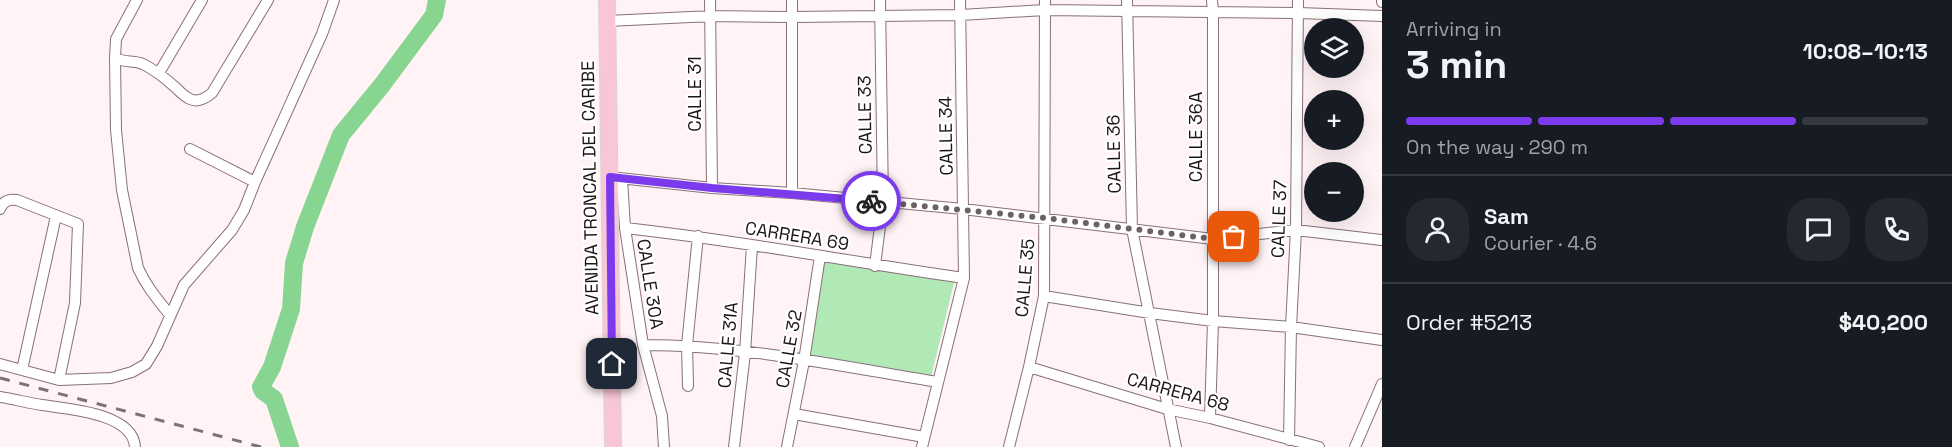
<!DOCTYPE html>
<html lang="en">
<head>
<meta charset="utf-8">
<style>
	:root { --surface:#171b24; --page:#242831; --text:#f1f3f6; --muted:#9ea1a6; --line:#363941; --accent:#7c3aed }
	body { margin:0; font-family:"Space Grotesk",sans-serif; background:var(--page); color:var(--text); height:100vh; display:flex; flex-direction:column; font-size:22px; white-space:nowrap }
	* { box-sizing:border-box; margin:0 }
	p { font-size:20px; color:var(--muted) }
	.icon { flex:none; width:33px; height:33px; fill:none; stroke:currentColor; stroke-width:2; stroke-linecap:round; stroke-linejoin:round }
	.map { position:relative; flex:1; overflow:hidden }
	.sheet { display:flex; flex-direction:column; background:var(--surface); width:570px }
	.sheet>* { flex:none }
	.buttons { position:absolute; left:1304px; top:18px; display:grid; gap:12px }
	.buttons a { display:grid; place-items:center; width:60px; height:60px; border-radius:50%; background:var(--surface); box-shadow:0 6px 24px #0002; font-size:30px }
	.pin { position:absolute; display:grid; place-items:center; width:51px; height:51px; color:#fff; margin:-26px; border-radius:12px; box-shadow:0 3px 9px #0006 }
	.courier { position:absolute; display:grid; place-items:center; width:60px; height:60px; margin:-30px; border:4px solid #7c3aed; border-radius:50%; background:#fff; color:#222; box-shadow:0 2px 8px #0007 }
	.overview em { font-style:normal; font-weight:700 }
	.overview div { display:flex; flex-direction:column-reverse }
	.overview { display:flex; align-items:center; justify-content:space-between; height:102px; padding:0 24px }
	h1 { font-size:39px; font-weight:700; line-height:45px }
	.bar { display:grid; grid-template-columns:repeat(4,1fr); gap:9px 6px; align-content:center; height:72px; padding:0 24px }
	.bar i { height:8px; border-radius:4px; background:var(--line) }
	.bar .selected { background:var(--accent) }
	.bar p { grid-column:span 4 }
	.line { display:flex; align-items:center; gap:15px; padding:0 24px; border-top:2px solid var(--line) }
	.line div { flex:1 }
	.round { display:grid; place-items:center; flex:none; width:63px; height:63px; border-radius:24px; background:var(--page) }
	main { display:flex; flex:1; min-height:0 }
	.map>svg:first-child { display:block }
</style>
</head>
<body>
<main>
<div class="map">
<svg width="1382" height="447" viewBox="0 0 1382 447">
	<rect width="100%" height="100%" fill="#fff3f6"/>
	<!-- green -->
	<path fill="#b0e8b6" d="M824,260L955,279L931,377L808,357Z"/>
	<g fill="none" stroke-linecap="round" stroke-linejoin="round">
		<!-- river -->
		<path stroke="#88d592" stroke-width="18" d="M290,447L274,399L263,391L261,387L272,367L291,309L294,263L305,227L341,135L382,85L434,15L437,0"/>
		<defs>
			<path id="minor" d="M137,0L116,39L115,58C125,63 134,60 143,64C155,70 165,78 175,87C179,91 185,97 190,99C198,103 206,98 212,93L268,0
				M710,0L712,188
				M1127,0L1132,229L1176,447
				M1382,0V2
				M608,21L711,16L792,17L961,15L1045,10L1299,13L1382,16
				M115,58L116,130L122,190L138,268C146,286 158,300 170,315
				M159,73L202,0
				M190,149L255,182
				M610,177L712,188L792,193L963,209L1213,239L1296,230L1382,240
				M622,179L625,228L643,345L662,416L664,447
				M792,193V0
				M0,209C3,201 9,199 17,200L78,224L75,303L59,380
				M625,228C738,240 851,262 964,278
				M875,266L883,202L880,0
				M1044,296L1150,313L1213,321L1291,327L1382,340
				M643,345C741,345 841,366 937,382
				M0,364L59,380L111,378L132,372L146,364L157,346L184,285L232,230L244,210L255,182L322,34L334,0
				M1029,367L1167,409L1210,418L1319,447
				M22,370L56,216
				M688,386L687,345L698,236
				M0,397C14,399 28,403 42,405C68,409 133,413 135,447
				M794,414L924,437
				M1210,418L1213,321V13L1212,0
				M1289,440L1291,327L1296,230L1298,0
				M734,447L745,353L752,246
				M787,447L804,361L820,256
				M922,447L964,278L960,0
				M1009,447L1029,367L1044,296L1045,0
				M1355,447L1382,384"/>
			<path id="trunk" d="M607,0L613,447"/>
		</defs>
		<!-- minor casing -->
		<use href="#minor" stroke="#897077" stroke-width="12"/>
		<!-- trunk casing -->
		<use href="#trunk" stroke="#d6d5d5" stroke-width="18"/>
		<!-- minor -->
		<use href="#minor" stroke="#fff" stroke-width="10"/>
		<!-- trunk -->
		<use href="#trunk" stroke="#f8c6d4" stroke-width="16"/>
		<!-- rail -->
		<path stroke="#7c7275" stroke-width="3" stroke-dasharray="10 10" stroke-linecap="butt" d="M0,378L261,447"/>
	</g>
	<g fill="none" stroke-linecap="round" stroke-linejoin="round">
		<!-- done -->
		<path stroke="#6c6264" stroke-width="6" stroke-dasharray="0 10.8" d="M871,201L1045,218L1213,239L1234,237"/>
		<!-- route -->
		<path stroke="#7c3aed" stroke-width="8" d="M612,364L610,177L712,188L871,201"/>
	</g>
	<g text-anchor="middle" stroke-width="4.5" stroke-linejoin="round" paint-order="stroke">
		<!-- street labels -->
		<g font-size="18" fill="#1d1416" stroke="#fff">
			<text transform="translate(695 94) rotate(-90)" y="6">CALLE 31</text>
			<text transform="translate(865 115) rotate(-91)" y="6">CALLE 33</text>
			<text transform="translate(946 136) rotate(-91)" y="6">CALLE 34</text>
			<text transform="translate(1196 137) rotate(-90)" y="6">CALLE 36A</text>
			<text transform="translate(1114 154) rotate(-91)" y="6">CALLE 36</text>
			<text transform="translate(590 188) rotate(-91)" y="6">AVENIDA TRONCAL DEL CARIBE</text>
			<text transform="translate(1279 219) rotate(-88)" y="6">CALLE 37</text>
			<text transform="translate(797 236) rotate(9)" y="6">CARRERA 69</text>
			<text transform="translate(1025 278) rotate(-85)" y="6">CALLE 35</text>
			<text transform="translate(650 284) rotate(81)" y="6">CALLE 30A</text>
			<text transform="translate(728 345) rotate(-85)" y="6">CALLE 31A</text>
			<text transform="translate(789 349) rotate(-80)" y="6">CALLE 32</text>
			<text transform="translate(1178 392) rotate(15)" y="6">CARRERA 68</text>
		</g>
	</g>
</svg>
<div class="buttons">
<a><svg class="icon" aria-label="layers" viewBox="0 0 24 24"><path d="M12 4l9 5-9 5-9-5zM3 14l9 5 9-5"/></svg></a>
<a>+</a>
<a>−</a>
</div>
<div class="pin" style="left:1234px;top:237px;background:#ea580c"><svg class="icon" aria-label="bag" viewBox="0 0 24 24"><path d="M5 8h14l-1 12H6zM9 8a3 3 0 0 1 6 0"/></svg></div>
<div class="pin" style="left:612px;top:364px;background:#1f2937"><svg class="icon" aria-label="home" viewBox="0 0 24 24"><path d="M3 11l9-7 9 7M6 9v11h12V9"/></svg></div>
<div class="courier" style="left:871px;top:201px"><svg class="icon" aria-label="bike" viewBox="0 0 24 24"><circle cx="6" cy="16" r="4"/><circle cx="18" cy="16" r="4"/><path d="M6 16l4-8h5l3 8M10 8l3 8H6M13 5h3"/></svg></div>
</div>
<section class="sheet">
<div class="overview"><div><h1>3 min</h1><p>Arriving in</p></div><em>10:08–10:13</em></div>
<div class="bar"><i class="selected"></i><i class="selected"></i><i class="selected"></i><i></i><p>On the way · 290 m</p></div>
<div class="line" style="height:108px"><a class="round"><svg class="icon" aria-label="person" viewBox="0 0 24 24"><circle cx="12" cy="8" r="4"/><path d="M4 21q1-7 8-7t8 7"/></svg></a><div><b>Sam</b><p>Courier · 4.6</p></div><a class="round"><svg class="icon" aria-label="chat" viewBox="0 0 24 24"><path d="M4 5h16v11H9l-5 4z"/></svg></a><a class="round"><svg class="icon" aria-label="phone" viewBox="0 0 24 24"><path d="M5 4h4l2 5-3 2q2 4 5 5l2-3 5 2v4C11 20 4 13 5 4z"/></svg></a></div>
<div class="line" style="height:78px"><div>Order #5213</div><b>$40,200</b></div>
</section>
</main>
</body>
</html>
